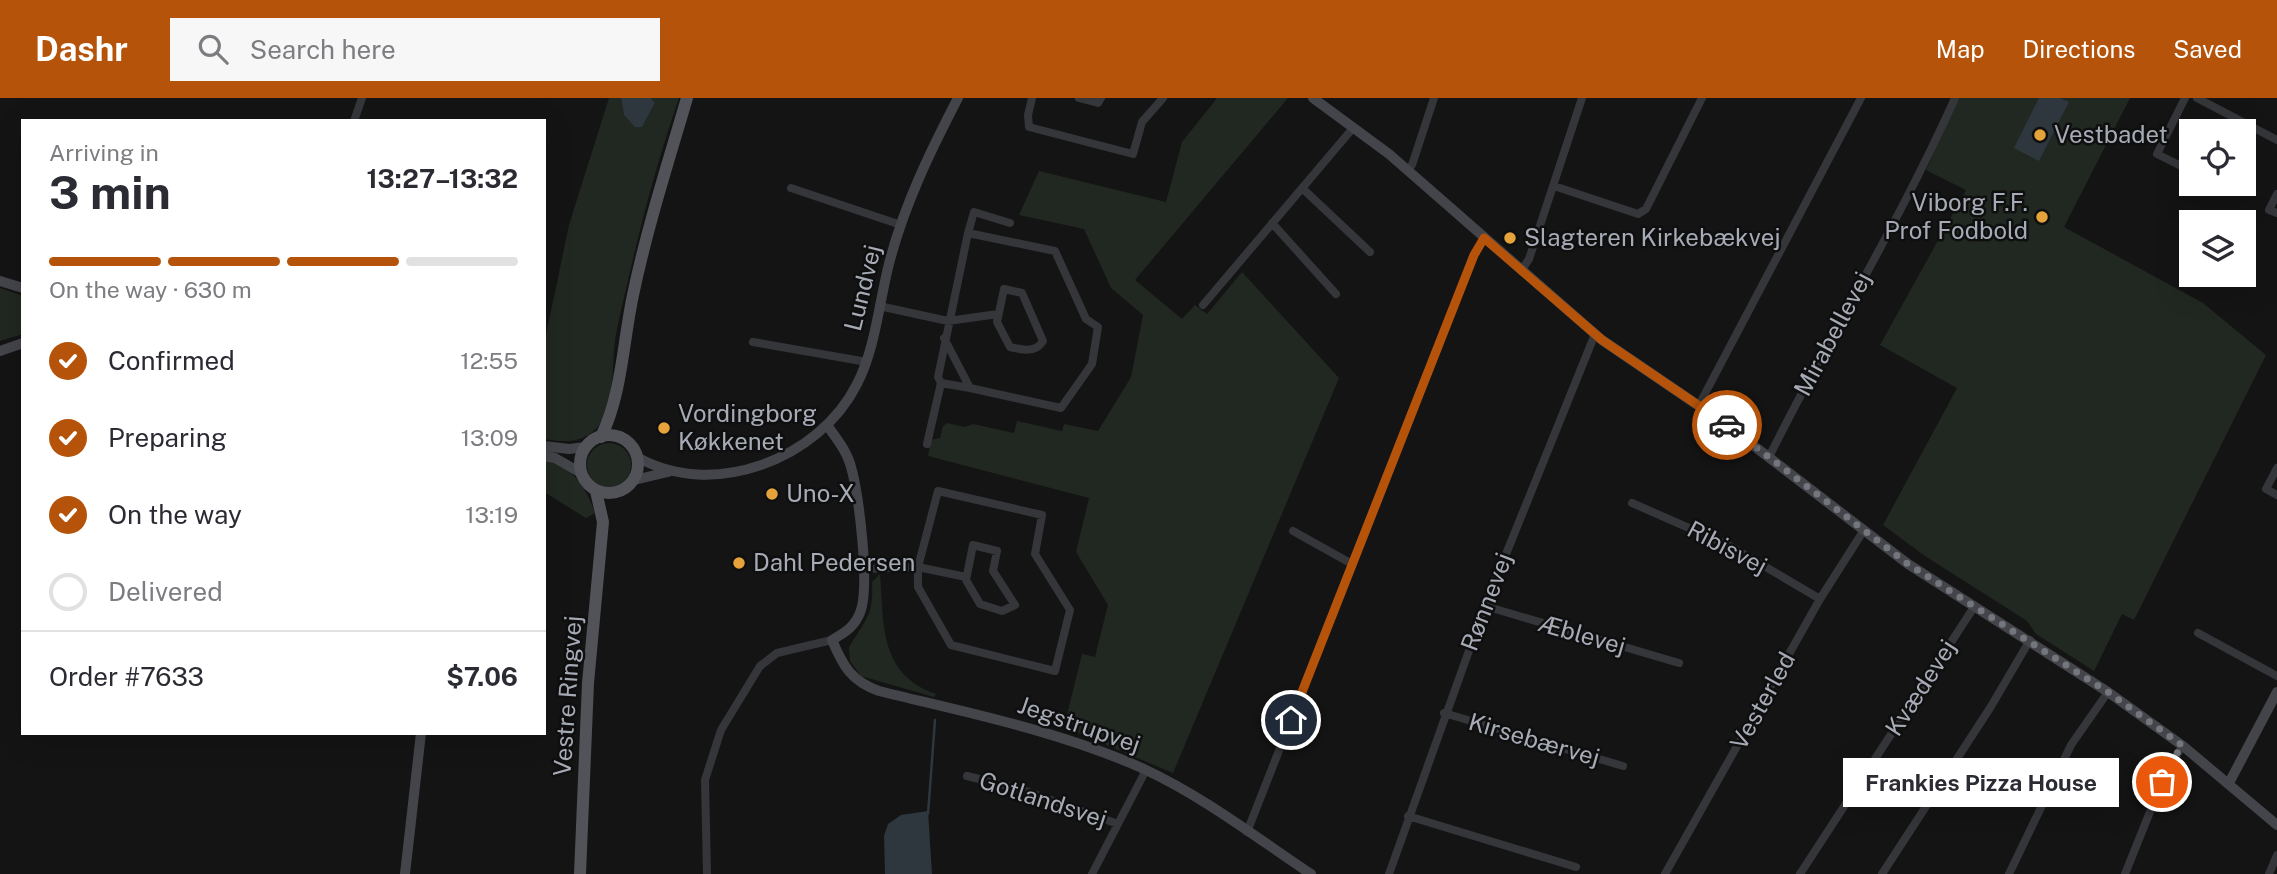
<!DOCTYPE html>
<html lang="en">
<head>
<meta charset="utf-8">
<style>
	:root { --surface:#fff; --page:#f7f7f7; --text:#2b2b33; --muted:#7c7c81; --line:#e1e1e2; --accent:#b45309 }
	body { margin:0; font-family:"Public Sans",sans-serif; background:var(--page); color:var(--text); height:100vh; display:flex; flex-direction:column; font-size:26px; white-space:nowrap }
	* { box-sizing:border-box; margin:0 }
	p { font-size:23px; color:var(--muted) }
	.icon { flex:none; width:38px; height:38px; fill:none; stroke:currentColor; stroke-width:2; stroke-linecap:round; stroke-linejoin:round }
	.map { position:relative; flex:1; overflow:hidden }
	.sheet { position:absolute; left:21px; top:21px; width:525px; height:616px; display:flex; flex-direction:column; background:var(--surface); border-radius:0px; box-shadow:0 7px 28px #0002 }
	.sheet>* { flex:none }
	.tools { position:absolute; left:2179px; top:21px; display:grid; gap:14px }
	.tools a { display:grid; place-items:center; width:77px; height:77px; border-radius:0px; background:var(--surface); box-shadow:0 7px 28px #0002; font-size:35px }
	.pin { position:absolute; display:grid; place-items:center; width:60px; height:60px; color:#fff; margin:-30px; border:4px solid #fff; border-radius:50%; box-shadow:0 2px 7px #0007 }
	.courier { position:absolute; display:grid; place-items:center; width:70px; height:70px; margin:-35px; border:5px solid #b45309; border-radius:50%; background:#fff; color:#222; box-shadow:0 2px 9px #0007 }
	.bubble { position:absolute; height:49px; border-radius:0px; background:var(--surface); box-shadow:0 7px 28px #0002; font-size:23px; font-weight:700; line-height:49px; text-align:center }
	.summary em { font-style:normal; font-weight:700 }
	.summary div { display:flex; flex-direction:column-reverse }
	.summary { display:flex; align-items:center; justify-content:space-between; height:119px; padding:0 28px }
	h1 { font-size:46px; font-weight:700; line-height:52px }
	.bar { display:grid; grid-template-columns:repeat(4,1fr); gap:10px 7px; align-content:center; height:84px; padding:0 28px }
	.bar i { height:9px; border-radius:5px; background:var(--line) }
	.bar .active { background:var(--accent) }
	.bar p { grid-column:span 4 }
	.line { display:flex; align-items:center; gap:18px; padding:0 28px; border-top:2px solid var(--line) }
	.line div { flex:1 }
	ol { padding:0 28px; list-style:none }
	li { display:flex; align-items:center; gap:21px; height:77px }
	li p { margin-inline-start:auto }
	li .icon { padding:7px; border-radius:50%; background:var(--accent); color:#fff; stroke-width:4 }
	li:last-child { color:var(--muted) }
	li i { width:38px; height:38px; border:4px solid var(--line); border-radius:50% }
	header { display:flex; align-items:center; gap:42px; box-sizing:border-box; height:98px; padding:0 35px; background:var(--accent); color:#fff }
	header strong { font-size:33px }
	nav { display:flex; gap:38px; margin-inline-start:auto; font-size:24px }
	.search { width:490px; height:63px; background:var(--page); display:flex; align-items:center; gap:18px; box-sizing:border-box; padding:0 24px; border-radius:0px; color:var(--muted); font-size:26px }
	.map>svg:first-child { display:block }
</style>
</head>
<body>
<header>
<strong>Dashr</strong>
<div class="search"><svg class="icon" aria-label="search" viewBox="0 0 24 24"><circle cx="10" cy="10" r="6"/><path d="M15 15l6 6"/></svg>Search here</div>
<nav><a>Map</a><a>Directions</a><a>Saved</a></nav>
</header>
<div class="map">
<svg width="2277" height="776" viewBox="0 0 2277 776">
	<rect width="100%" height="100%" fill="#141415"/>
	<!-- green -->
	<path fill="#202821" d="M609,0H621L624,17L636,29H642L655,5L651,0H679C653,75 634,153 617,231C611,257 616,303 601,325C586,345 567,345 544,341V246L569,127Z
		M1217,0H1288L1135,182L1182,221L1195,207L1207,216L1242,174L1339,280L1173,675L1064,629L1082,556L1095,559L1108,507L1076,454L1089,400L928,358L931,342L940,340L943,328L947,325L965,329L973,326L1014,335L1017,323L1062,333L1064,326L1098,333L1131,279L1143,217L1111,190L1084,131L1019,117L1039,73L1166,104L1182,44Z
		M1959,0H2130L2064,129L2203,205L2266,257L2134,522L2122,516L2094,573L2036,536L2027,523L1925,458L1883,427L1957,290L1880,247L1966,92L1926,72Z
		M0,190L23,198V236L0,243Z
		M587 367a22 22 0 1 1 44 0a22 22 0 1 1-44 0Z
		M544,361C572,368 586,389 595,415L586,420L544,394Z
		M880,476C884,527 879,576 936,596L934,599L861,578L850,563L849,549C865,523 874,517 872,484Z"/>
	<!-- water -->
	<path fill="#2e373d" d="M621,0H651L655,5L642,29H635L624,17Z
		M2039,0H2060L2069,4L2039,63L2014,50Z
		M928,713L932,776H885L884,738L888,726L901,717Z"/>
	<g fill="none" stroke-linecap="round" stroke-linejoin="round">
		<!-- stream -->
		<path stroke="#2e373d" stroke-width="2.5" d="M928,716L935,622"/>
		<!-- street -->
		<path stroke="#35363a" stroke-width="8" d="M1032,0L1028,17L1029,29L1133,56L1142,24L1163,0
			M1079,0L1098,5L1101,0
			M2185,0L2157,56L2191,73
			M2197,0L2277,42
			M354,23L362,0
			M1407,72L1412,67L1434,0
			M1554,88L1638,116L1646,111L1702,0
			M791,90L901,127
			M1302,90L1370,154
			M2277,96L2269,112L2277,115
			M1272,125L1336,196
			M1521,173L1529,161L1582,0
			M1004,191L1022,195L1043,243C1036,255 1022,252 1010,249L997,224Z
			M1203,207L1353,30
			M879,208L948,223L998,216
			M944,240L970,290L1061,310L1092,266L1098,229L1086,221L1055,153L968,135
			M753,244L867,264
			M970,290L941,285L938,279L968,135L974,114L1010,125
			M1699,307L1861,0
			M927,346L941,285
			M1769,359C1829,238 1900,123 1955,0
			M2277,370L2266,391L2277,397
			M938,393L1042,417L1035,456L1070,512L1055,573L951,547L918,489V469Z
			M1632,405L1730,448L1820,501
			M1293,433L1352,466
			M973,447L997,453L993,473L1015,507L1002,513L980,506L966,482Z
			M864,471L918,469L966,479
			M1485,508L1679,565
			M2198,535L2277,578
			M1444,615L1623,668
			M967,678L1020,691L1118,726
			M1408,718L1576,769
			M1247,734L1474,157L1484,140
			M707,776L705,682L721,632L760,568L777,555L832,542
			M1092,776L1146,672
			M1389,776L1485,508L1595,236
			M1665,776L1820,501L1864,432
			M1800,776L1974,509
			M1882,776L1990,610L2030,542
			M2009,776L2071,647L2108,594
			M2125,776L2168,669L2183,648
			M2269,776L2277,757"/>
		<!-- secondary -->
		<path stroke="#43454a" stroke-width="10" d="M1313,0L1389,56L1602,242L1724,325L1908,466L2108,594L2183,648L2277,727
			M0,183L23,190
			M0,253L23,245
			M827,327C836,340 847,353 851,369C859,395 871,494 859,517C853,530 844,535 832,542C843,568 851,583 879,593C968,615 1060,633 1144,671C1204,699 1257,740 1311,776
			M544,348L569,351L586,349
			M544,358L555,360L581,375
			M637,359C712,402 819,362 857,286C876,249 879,203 890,162C905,105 931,52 958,0
			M634,382L668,374
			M2229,685L2277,594
			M405,776L421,635"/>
		<!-- primary -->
		<path stroke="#515359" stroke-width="12" d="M580 366a29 29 0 1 1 58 0a29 29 0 1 1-58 0Z
			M601,339C622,296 623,244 633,197C647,130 668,65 687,0
			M580,776L588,585L603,424L596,393"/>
	</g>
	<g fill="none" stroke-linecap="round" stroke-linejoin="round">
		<!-- done -->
		<path stroke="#73767d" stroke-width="7" stroke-dasharray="0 12.6" d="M1727,327L1908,466L2108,594L2183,648L2173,660L2162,684"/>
		<!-- route -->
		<path stroke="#b45309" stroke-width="9" d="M1291,622L1474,157L1484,140L1602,242L1727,327"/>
	</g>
	<!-- markers -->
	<g fill="#e6a33b" stroke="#0f0f10" stroke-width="2.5">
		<circle cx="2040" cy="37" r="7"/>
		<circle cx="2042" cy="119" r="7"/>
		<circle cx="1510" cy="140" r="7"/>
		<circle cx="664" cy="330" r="7"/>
		<circle cx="772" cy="396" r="7"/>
		<circle cx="739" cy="465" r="7"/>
	</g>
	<g text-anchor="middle" stroke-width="5" stroke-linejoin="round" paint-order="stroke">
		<!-- poi labels -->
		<g font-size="24" fill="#a6abb5" stroke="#0f0f10" text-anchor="start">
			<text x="2054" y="45">Vestbadet</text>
			<text x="2028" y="113" text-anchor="end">Viborg F.F.<tspan x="2028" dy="28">Prof Fodbold</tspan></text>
			<text x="1524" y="148">Slagteren Kirkebækvej</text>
			<text x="678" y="324">Vordingborg<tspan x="678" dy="28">Køkkenet</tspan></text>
			<text x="786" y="404">Uno-X</text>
			<text x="753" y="473">Dahl Pedersen</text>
		</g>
		<!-- street labels -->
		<g font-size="24" fill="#a6abb5" stroke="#0f0f10">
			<text transform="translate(863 190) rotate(-76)" y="8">Lundvej</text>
			<text transform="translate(1833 236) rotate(-62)" y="8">Mirabellevej</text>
			<text transform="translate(1727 450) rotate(28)" y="8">Ribisvej</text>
			<text transform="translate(1487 504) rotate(-69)" y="8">Rønnevej</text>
			<text transform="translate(1582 537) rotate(16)" y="8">Æblevej</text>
			<text transform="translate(1921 590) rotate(-57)" y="8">Kvædevej</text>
			<text transform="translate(568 598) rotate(-86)" y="8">Vestre Ringvej</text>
			<text transform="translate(1763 603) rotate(-61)" y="8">Vesterled</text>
			<text transform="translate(1079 627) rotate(19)" y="8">Jegstrupvej</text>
			<text transform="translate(1534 642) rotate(16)" y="8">Kirsebærvej</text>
			<text transform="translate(1043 702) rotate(18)" y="8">Gotlandsvej</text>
		</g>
	</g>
</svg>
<div class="tools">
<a><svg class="icon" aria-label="locate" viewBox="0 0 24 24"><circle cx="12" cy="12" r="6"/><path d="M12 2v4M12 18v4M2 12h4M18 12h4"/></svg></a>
<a><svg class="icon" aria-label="layers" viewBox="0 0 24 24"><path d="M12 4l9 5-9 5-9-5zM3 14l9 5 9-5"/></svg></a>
</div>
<div class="pin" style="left:2162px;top:684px;background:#ea580c"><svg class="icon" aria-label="bag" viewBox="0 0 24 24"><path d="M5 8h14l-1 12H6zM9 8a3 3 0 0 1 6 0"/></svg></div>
<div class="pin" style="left:1291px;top:622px;background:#1f2937"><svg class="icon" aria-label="home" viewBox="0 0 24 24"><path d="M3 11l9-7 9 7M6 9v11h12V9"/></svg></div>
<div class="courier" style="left:1727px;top:327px"><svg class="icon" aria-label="car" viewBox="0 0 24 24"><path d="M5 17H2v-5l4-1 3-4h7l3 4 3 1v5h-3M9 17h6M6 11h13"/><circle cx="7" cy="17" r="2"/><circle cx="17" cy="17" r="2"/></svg></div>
<div class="bubble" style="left:1843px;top:660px;width:276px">Frankies Pizza House</div>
<section class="sheet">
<div class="summary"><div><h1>3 min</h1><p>Arriving in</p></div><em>13:27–13:32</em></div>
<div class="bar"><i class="active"></i><i class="active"></i><i class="active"></i><i></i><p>On the way · 630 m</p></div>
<ol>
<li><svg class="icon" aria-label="check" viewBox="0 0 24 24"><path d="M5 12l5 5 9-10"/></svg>Confirmed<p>12:55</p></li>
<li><svg class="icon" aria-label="check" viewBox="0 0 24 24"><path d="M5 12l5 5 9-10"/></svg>Preparing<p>13:09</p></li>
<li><svg class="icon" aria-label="check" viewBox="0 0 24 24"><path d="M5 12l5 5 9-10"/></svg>On the way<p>13:19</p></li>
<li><i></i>Delivered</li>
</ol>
<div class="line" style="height:91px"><div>Order #7633</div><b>$7.06</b></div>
</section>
</div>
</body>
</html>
